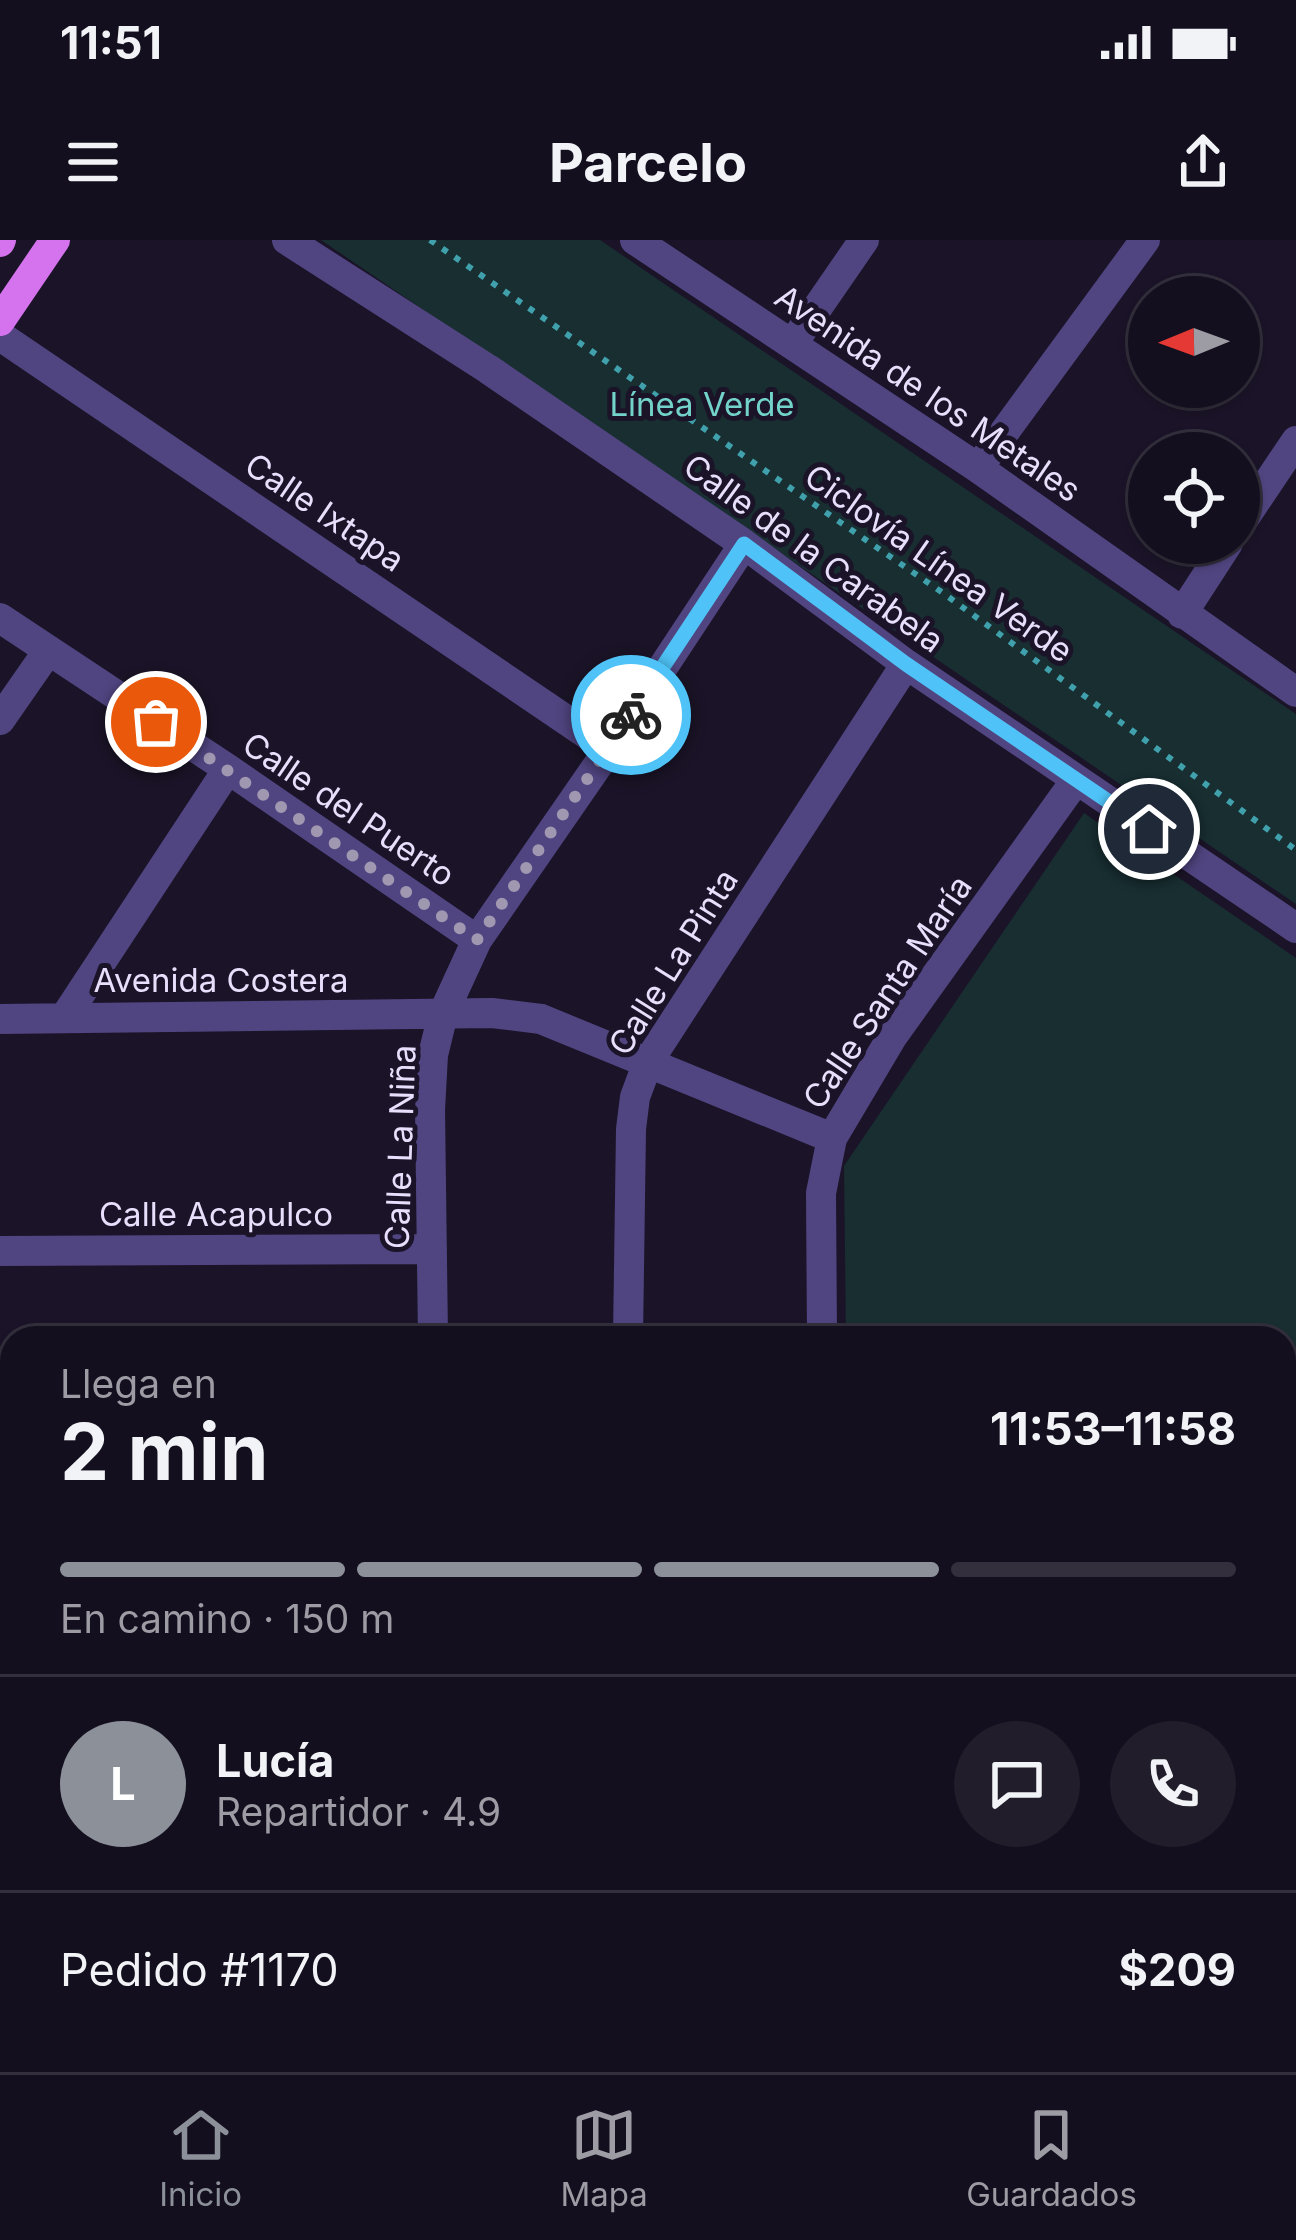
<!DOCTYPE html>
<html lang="es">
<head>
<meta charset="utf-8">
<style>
	:root { --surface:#140f1e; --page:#211d2b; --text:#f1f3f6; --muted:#9d9ca4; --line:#332f3c; --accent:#8c9099 }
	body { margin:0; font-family:Inter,sans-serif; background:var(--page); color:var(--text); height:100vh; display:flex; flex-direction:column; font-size:45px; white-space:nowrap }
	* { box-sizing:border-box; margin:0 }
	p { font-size:39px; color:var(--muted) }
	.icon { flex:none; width:66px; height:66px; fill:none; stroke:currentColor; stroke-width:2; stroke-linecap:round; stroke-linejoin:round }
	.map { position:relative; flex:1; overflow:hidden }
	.details { position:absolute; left:0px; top:1086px; width:1296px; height:747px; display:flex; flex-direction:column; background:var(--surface); border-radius:36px 36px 0 0; box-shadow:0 3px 9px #0004,0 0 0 3px var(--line) }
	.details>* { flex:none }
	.needle { width:78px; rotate:269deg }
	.tools { position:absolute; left:1128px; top:36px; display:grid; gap:24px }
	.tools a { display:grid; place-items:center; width:132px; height:132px; border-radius:50%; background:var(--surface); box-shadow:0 3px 9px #0004,0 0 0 3px var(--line); font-size:60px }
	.pin { position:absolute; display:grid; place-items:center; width:102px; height:102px; color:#fff; margin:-51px; border:6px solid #fff; border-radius:50%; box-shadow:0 3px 12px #0007 }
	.courier { position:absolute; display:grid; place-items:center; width:120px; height:120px; margin:-60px; border:9px solid #4fc3f7; border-radius:50%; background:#fff; color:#222; box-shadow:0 3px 15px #0007 }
	.headline em { font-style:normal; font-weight:700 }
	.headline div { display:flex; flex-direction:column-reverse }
	.headline { display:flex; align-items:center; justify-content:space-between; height:204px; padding:0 60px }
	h1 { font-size:78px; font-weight:700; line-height:90px }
	.bar { display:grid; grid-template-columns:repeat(4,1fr); gap:18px 12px; align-content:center; height:144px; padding:0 60px }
	.bar i { height:15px; border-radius:9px; background:var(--line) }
	.bar .current { background:var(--accent) }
	.bar p { grid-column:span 4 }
	.line { display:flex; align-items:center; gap:30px; padding:0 60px; border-top:3px solid var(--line) }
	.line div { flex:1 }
	.round { display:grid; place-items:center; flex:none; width:126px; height:126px; border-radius:63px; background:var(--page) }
	.status { display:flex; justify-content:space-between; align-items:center; height:84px; padding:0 60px; background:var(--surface); direction:ltr }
	.status svg { height:33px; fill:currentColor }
	header { display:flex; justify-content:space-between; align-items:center; height:156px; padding:0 60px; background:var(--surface); font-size:54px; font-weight:700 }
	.menu { display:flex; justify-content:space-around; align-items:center; height:168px; border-top:3px solid var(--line); background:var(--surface); font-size:33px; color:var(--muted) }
	.menu a { display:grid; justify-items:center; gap:6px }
	.menu .current { color:var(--accent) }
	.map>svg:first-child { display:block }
</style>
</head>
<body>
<div class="status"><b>11:51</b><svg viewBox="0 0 49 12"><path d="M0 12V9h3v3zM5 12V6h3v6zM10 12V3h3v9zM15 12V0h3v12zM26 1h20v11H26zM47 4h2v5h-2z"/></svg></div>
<header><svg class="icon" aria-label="menu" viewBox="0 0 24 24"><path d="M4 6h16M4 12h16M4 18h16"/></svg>Parcelo<svg class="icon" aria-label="share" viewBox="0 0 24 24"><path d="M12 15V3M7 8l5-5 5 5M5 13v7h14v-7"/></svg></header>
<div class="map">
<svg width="1296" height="1832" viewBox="0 0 1296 1832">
	<rect width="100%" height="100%" fill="#1b1428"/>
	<!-- green -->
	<path fill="#182e31" d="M321,0H600L1296,474V664Z
		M1084,573L1296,718V1191H1284V1098H846L844,926Z
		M0,1486H12V1707L0,1696Z"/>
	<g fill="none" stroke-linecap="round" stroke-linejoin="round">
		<!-- path -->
		<path stroke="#40a1ad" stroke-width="6" stroke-dasharray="6 9" stroke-linecap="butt" d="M430,0L943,353L1296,610"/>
		<!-- minor -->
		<path stroke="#514581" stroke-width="30" d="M287,0L488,129L744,304L906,424L1296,688
			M635,0L978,228L1296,452
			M0,96L609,509
			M793,103L864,0
			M978,228L1145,0
			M1239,286L1296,201
			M1182,374L1228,303
			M0,378L228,529L477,700
			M0,480L48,411
			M65,777L228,529
			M0,779L492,773L541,779L832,898
			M0,1011L432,1009
			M433,1098L430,870L433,815L443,774L477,700L609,509L744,304
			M628,1098L631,889L635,857L648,822L906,424
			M822,1098L821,953L832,898L892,797L1076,540
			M1284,1221H1296
			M0,1232H12
			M1284,1463H1296
			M0,1468L12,1469
			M0,1734L12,1744
			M99,1821L112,1832
			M661,1821V1832
			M903,1821V1832
			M1139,1821V1832
			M172,1832V1821
			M423,1832V1821"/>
		<!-- major -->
		<path stroke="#d473ed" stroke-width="30" d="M0,2L1,0
			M0,81L55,0"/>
	</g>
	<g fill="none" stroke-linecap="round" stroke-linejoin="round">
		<!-- done -->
		<path stroke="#a098b1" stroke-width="12" stroke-dasharray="0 21.6" d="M156,482L477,700L631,475"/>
		<!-- route -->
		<path stroke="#4fc3f7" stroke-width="15" d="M631,475L744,304L906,424L1149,589"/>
	</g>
	<g text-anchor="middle" stroke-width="10" stroke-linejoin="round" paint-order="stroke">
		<!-- street labels -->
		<g font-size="33" fill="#e7dffb" stroke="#1b1428">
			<text transform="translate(928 153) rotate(34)" y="12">Avenida de los Metales</text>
			<text transform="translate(325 272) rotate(34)" y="12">Calle Ixtapa</text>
			<text transform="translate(814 313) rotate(36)" y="12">Calle de la Carabela</text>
			<text transform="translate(939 323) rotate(35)" y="12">Ciclovía Línea Verde</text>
			<text transform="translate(349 569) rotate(34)" y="12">Calle del Puerto</text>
			<text transform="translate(673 722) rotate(-58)" y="12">Calle La Pinta</text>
			<text x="221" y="752">Avenida Costera</text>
			<text transform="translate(887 752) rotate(-56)" y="12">Calle Santa María</text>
			<text transform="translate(400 907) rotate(-88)" y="12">Calle La Niña</text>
			<text x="216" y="986">Calle Acapulco</text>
		</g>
		<!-- park labels -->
		<g font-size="33" fill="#73d3cb" stroke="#1b1428">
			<text x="702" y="176">Línea Verde</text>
		</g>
	</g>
</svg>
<div class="tools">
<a><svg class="needle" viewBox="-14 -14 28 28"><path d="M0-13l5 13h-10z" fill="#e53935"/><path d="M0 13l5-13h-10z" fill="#9d9ca4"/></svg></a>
<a><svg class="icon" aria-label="locate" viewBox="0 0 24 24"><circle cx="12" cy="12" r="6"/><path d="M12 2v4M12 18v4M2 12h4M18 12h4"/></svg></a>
</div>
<div class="pin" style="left:156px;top:482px;background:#ea580c"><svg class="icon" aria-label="bag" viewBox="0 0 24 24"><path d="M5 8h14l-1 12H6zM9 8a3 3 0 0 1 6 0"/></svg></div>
<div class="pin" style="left:1149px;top:589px;background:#1f2937"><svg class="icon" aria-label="home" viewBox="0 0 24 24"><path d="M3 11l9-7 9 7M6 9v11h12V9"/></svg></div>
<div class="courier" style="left:631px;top:475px"><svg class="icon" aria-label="bike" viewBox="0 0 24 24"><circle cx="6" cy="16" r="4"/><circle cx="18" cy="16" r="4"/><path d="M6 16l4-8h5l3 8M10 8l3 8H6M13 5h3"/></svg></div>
<section class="details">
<div class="headline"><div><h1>2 min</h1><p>Llega en</p></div><em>11:53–11:58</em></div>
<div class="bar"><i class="current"></i><i class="current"></i><i class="current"></i><i></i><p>En camino · 150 m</p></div>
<div class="line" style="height:216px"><b class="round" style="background:var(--accent);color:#fff">L</b><div><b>Lucía</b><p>Repartidor · 4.9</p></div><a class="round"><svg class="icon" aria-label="chat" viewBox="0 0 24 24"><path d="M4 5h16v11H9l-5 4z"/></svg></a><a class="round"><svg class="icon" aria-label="phone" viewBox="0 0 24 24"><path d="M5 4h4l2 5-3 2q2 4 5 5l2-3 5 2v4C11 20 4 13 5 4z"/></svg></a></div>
<div class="line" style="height:156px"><div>Pedido #1170</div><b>$209</b></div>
</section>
</div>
<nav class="menu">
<a class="current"><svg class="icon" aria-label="home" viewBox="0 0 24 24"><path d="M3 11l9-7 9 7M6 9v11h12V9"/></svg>Inicio</a>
<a><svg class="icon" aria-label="map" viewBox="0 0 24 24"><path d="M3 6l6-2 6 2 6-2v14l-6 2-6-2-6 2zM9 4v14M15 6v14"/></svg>Mapa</a>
<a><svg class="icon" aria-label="saved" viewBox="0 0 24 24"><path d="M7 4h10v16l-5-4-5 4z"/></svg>Guardados</a>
</nav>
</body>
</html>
